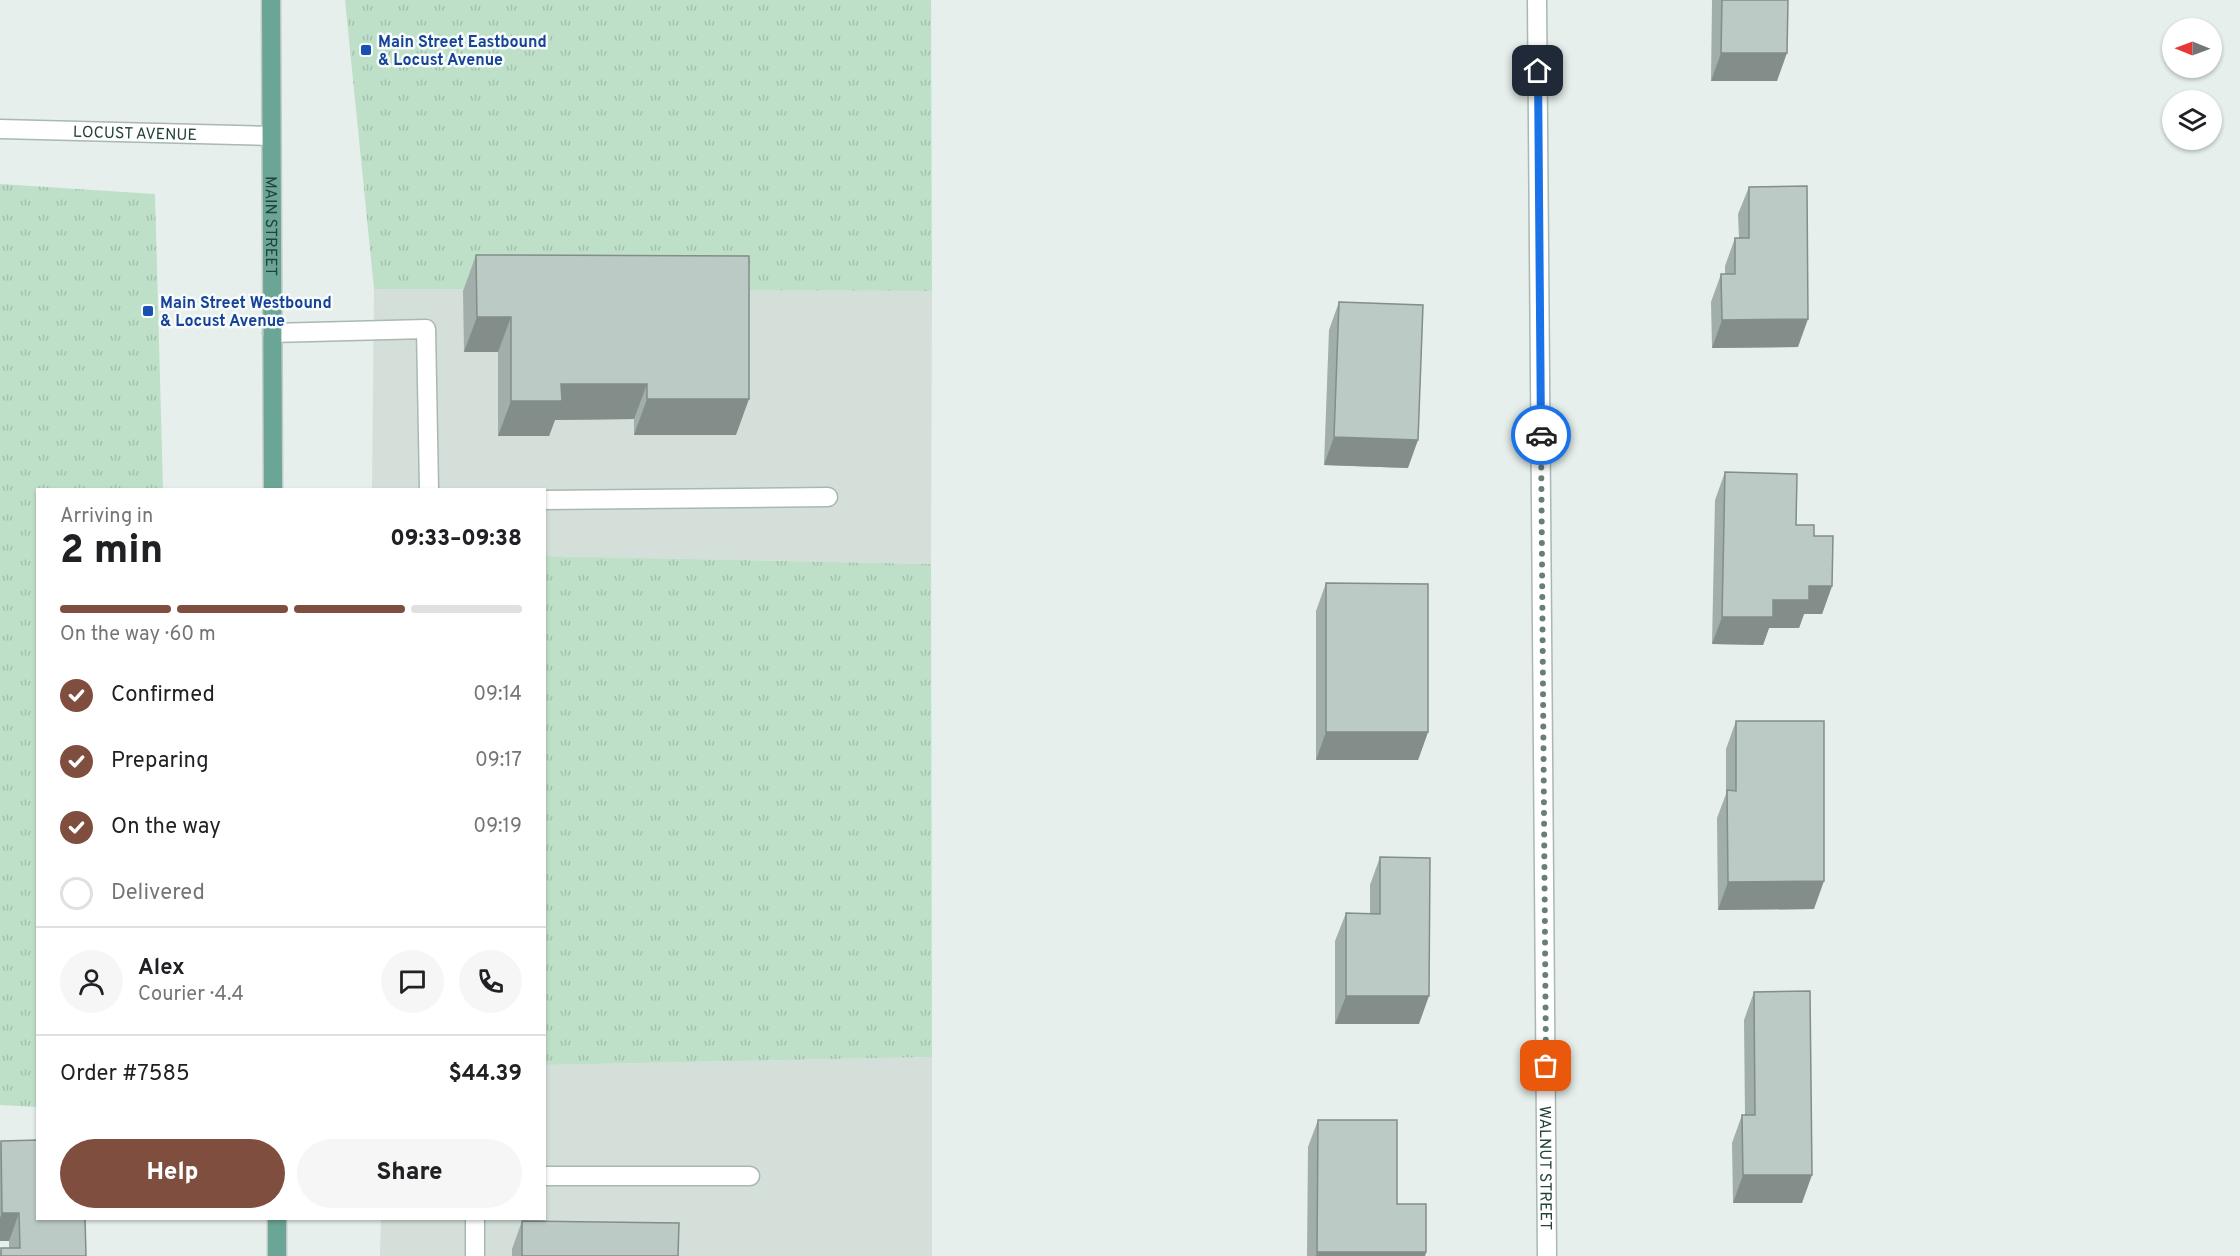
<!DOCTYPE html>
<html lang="en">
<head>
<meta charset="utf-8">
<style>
	:root { --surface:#fff; --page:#f6f6f6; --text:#202124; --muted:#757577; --line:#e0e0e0; --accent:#7f4e3f }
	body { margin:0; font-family:Overpass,sans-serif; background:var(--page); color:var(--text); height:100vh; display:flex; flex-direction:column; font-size:22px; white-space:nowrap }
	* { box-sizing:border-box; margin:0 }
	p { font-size:20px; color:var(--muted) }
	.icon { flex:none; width:33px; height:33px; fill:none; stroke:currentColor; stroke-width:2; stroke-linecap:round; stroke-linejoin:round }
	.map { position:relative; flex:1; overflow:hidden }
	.side { position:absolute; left:36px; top:488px; width:510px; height:732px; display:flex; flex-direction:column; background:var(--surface); border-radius:0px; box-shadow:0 2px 4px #0004 }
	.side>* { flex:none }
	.needle { width:39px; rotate:271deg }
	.controls { position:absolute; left:2162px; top:18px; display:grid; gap:12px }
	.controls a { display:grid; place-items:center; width:60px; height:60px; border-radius:50%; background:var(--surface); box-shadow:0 2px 4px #0004; font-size:30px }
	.pin { position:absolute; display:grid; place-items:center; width:51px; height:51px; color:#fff; margin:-26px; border-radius:12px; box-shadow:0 3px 9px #0006 }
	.courier { position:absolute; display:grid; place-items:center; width:60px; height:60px; margin:-30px; border:4px solid #1a73e8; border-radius:50%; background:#fff; color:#222; box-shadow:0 2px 8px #0007 }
	.headline em { font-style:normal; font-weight:800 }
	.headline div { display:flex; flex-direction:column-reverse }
	.headline { display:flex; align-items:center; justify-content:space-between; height:102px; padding:0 24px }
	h1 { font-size:39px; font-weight:800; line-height:45px }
	.bar { display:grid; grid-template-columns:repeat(4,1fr); gap:9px 6px; align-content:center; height:72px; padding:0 24px }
	.bar i { height:8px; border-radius:4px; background:var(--line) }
	.bar .active { background:var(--accent) }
	.bar p { grid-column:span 4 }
	.line { display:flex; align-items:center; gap:15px; padding:0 24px; border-top:2px solid var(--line) }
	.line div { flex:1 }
	.round { display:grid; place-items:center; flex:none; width:63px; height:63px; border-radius:32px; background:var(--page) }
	ol { padding:0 24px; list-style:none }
	li { display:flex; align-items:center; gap:18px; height:66px }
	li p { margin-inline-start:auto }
	li .icon { padding:6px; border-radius:50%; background:var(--accent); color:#fff; stroke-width:4 }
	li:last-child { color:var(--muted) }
	li i { width:33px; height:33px; border:3px solid var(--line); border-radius:50% }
	.primary-button { display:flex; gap:12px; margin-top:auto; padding:12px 24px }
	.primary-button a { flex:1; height:69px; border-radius:36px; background:var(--accent); color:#fff; font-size:24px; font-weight:800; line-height:69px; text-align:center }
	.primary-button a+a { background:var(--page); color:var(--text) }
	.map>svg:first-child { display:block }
</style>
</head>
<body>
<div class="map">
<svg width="2240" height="1256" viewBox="0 0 2240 1256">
	<defs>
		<pattern id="grass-tufts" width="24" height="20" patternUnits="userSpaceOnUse" patternTransform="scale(1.5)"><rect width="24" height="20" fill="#bfe0c8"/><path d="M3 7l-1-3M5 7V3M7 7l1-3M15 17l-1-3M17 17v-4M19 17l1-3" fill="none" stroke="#a4c1ad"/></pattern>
	</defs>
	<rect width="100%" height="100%" fill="#e6efeb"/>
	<!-- built -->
	<path fill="#d4dfda" d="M374,289L932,291L931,564L545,556L544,489H372Z
		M932,1057V1256H380L381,1218H544L545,1065Z"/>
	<!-- grass -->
	<path fill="url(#grass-tufts)" d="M345,0H931L932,291L374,289Z
		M0,184L155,194L163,489H38L37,1107L0,1105Z
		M545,556L931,564L932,1057L545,1065Z"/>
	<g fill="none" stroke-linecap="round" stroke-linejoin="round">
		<defs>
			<path id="lane" d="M272,333L426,329L429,489
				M544,500L828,497
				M544,1176H750
				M475,1256V1218"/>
			<g id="street">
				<path id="s1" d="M1537,0L1547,1256"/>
				<path id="s2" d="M0,129L271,136"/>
			</g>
			<g id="primary">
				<path id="s3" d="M271,0L273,489"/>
				<path d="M277,1218V1256"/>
			</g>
		</defs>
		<!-- lane casing -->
		<use href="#lane" stroke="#a8b8b2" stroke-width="21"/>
		<!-- street casing -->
		<use href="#street" stroke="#a8b8b2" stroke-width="21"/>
		<!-- primary casing -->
		<use href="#primary" stroke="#c2cac8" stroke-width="21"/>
		<!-- lane -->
		<use href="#lane" stroke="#fff" stroke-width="18"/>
		<!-- street -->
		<use href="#street" stroke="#fff" stroke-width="18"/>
		<!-- primary -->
		<use href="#primary" stroke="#6aa596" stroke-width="18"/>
	</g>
	<!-- wall -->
	<path fill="#a1aea9" d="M1712,0H1788L1777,81H1711Z
		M1749,187L1798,347L1712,348L1711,302L1721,274H1725V266L1735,238H1739L1738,214Z
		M476,255L736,435H634V419L555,420L549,436H498V352H464L463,291Z
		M1339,302L1408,468L1324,465L1329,330Z
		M1725,472L1796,525L1814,536L1832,586L1822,614H1804L1799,628H1769L1763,645L1712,644L1715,500Z
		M1326,583L1428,732L1418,760H1316V611Z
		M1736,721L1814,909L1718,910L1717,818L1726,794V749Z
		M1380,857L1419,1024H1335V941L1346,913L1370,914V885Z
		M1754,992L1802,1203H1733L1732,1143L1742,1115H1745L1744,1020Z
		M1318,1120L1397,1204L1426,1252L1425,1256H1307L1308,1147Z
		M1,1141L86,1256H0L1,1248H9V1241H0V1144Z
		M522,1221L678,1256H512V1249Z"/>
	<!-- shaded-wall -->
	<path fill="#838d89" d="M1721,53H1787L1777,81H1711Z
		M477,317H511L498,352H464Z
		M1808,319L1798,347L1712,348L1722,320Z
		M561,384H647L634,419L555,420L549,436H498L511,401Z
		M647,399H749L736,435H634Z
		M1334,437L1418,440L1408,468L1324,465Z
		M1809,586H1832L1822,614H1804L1799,628H1769L1763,645L1712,644L1722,617L1773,600Z
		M1326,732H1428L1418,760H1316Z
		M1824,881L1814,909L1718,910L1728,882Z
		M1346,996H1429L1419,1024H1335Z
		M1743,1175H1812L1802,1203H1733Z
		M2,1213H19L9,1241H0V1218Z
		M1317,1252H1426L1425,1256H1316Z"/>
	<!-- building -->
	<path fill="#bbcac4" stroke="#838d89" stroke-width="1.5" d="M1722,0H1788L1787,53H1721Z
		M1807,186L1808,319L1722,320L1721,274H1735V238H1749V187Z
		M476,255L749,256V399H647V384H561L562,401H511V317H477Z
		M1339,302L1423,305L1418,440L1334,437Z
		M1725,472L1797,474L1796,525H1814V536H1833L1832,586H1809V600H1773V617H1722Z
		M1326,583L1428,584V732H1326Z
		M1736,721H1824V881L1728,882L1727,790L1736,791Z
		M1380,857L1430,858L1429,996H1346V913L1380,914Z
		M1810,991L1812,1175H1743L1742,1115H1755L1754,992Z
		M1318,1120H1397V1204H1426V1252H1317Z
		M38,1140V1218H85L86,1256H1V1248H20L19,1213H2L1,1141Z
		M522,1221L679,1223L678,1256H522Z"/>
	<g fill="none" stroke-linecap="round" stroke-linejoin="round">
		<!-- done -->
		<path stroke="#687f78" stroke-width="6" stroke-dasharray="0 10.8" d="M1541,435L1546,1066"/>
		<!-- route -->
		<path stroke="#1a73e8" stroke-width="8" d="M1538,71L1541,435"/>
	</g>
	<!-- markers -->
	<g fill="#1a4fb4" stroke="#f7fbf9" stroke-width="2">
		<rect x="360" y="44" width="12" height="12" rx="3"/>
		<rect x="142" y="305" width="12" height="12" rx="3"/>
	</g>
	<g text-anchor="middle" stroke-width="5" stroke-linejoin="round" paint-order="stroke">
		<!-- transit labels -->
		<g font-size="16" font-weight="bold" fill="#164399" stroke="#f7fbf9" text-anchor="start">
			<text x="378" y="47">Main Street Eastbound<tspan x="378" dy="18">&amp; Locust Avenue</tspan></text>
			<text x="160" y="308">Main Street Westbound<tspan x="160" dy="18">&amp; Locust Avenue</tspan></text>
		</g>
		<!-- street labels -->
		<g font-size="16" fill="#24423a" stroke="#f7fbf9">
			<text dy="6" stroke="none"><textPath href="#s2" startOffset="135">LOCUST AVENUE</textPath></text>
			<text dy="6" stroke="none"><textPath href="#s3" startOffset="226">MAIN STREET</textPath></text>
			<text dy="6" stroke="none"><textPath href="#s1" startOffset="1168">WALNUT STREET</textPath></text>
		</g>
	</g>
</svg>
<div class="controls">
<a><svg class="needle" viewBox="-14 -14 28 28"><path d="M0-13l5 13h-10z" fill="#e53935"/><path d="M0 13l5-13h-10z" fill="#757577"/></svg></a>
<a><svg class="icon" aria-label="layers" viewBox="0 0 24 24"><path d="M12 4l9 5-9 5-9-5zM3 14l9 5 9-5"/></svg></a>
</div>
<div class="pin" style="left:1546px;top:1066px;background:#ea580c"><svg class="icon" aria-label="bag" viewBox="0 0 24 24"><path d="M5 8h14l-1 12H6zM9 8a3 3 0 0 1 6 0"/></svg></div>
<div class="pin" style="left:1538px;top:71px;background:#1f2937"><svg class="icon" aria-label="home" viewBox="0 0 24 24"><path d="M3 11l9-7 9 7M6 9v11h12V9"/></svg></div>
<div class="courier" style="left:1541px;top:435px"><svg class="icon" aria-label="car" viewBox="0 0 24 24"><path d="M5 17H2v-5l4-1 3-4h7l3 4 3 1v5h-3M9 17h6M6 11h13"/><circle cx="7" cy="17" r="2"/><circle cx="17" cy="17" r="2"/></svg></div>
<section class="side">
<div class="headline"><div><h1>2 min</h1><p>Arriving in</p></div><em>09:33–09:38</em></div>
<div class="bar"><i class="active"></i><i class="active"></i><i class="active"></i><i></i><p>On the way · 60 m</p></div>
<ol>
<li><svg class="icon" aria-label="check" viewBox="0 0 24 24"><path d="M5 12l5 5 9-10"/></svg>Confirmed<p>09:14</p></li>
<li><svg class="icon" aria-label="check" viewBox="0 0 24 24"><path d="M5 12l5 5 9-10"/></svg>Preparing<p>09:17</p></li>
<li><svg class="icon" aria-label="check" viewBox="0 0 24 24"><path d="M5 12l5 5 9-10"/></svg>On the way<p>09:19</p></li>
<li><i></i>Delivered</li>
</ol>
<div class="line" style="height:108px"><a class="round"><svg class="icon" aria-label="person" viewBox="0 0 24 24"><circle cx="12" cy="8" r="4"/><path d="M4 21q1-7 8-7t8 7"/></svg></a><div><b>Alex</b><p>Courier · 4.4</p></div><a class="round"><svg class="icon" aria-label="chat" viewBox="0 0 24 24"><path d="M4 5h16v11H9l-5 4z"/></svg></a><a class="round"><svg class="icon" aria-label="phone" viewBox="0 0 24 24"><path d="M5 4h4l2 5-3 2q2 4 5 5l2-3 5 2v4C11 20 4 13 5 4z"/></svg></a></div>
<div class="line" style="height:78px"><div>Order #7585</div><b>$44.39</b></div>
<div class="primary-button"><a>Help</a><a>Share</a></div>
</section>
</div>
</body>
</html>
